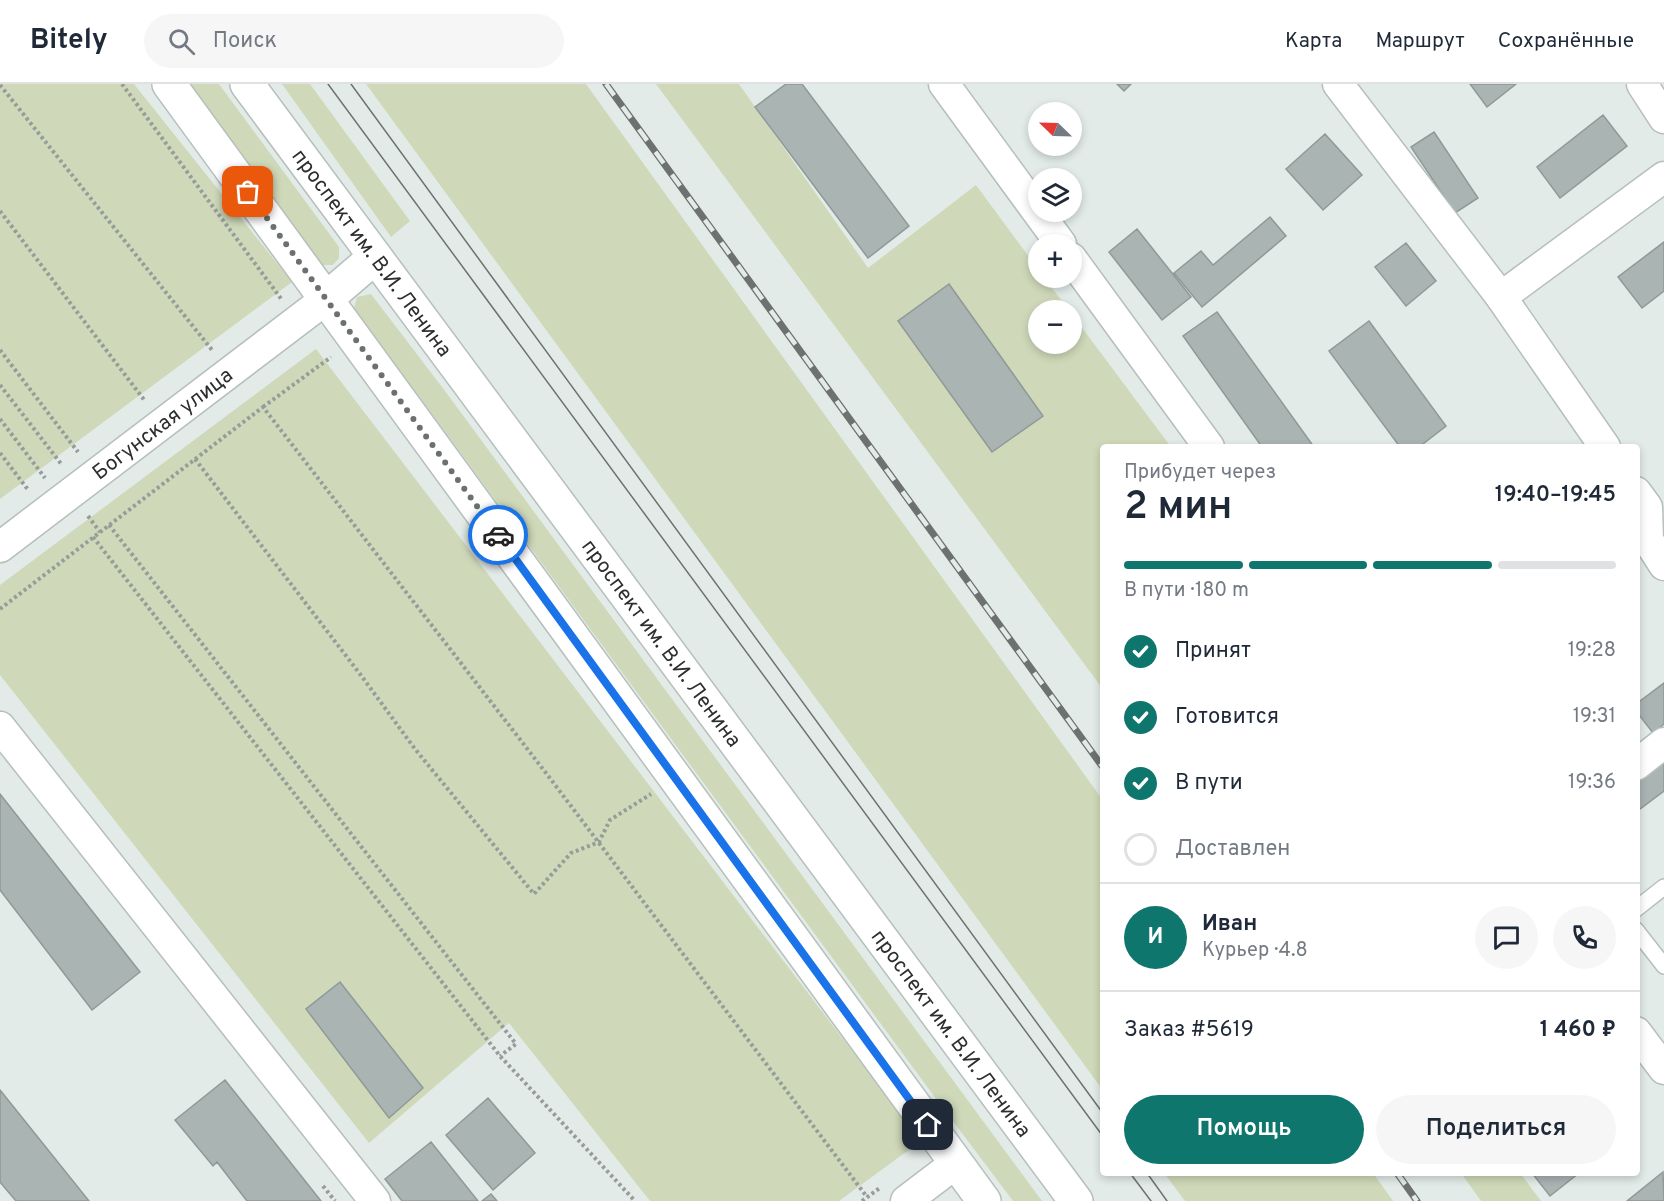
<!DOCTYPE html>
<html lang="ru">
<head>
<meta charset="utf-8">
<style>
	:root { --surface:#fff; --page:#f6f6f7; --text:#1f2937; --muted:#747a83; --line:#e0e1e3; --accent:#0f766e }
	body { margin:0; font-family:Overpass,sans-serif; background:var(--page); color:var(--text); height:100vh; display:flex; flex-direction:column; font-size:22px; white-space:nowrap }
	* { box-sizing:border-box; margin:0 }
	p { font-size:20px; color:var(--muted) }
	.icon { flex:none; width:33px; height:33px; fill:none; stroke:currentColor; stroke-width:2; stroke-linecap:round; stroke-linejoin:round }
	.map { position:relative; flex:1; overflow:hidden }
	.sheet { position:absolute; left:1100px; top:360px; width:540px; height:732px; display:flex; flex-direction:column; background:var(--surface); border-radius:6px; box-shadow:0 3px 9px #0003 }
	.sheet>* { flex:none }
	.needle { width:39px; rotate:293deg }
	.fabs { position:absolute; left:1028px; top:18px; display:grid; gap:12px }
	.fabs a { display:grid; place-items:center; width:54px; height:54px; border-radius:50%; background:var(--surface); box-shadow:0 3px 9px #0003; font-size:30px }
	.pin { position:absolute; display:grid; place-items:center; width:51px; height:51px; color:#fff; margin:-26px; border-radius:12px; box-shadow:0 3px 9px #0006 }
	.courier { position:absolute; display:grid; place-items:center; width:60px; height:60px; margin:-30px; border:4px solid #1a73e8; border-radius:50%; background:#fff; color:#222; box-shadow:0 2px 8px #0007 }
	.headline em { font-style:normal; font-weight:600 }
	.headline div { display:flex; flex-direction:column-reverse }
	.headline { display:flex; align-items:center; justify-content:space-between; height:102px; padding:0 24px }
	h1 { font-size:39px; font-weight:600; line-height:45px }
	.bar { display:grid; grid-template-columns:repeat(4,1fr); gap:9px 6px; align-content:center; height:72px; padding:0 24px }
	.bar i { height:8px; border-radius:4px; background:var(--line) }
	.bar .active { background:var(--accent) }
	.bar p { grid-column:span 4 }
	.line { display:flex; align-items:center; gap:15px; padding:0 24px; border-top:2px solid var(--line) }
	.line div { flex:1 }
	.round { display:grid; place-items:center; flex:none; width:63px; height:63px; border-radius:32px; background:var(--page) }
	ol { padding:0 24px; list-style:none }
	li { display:flex; align-items:center; gap:18px; height:66px }
	li p { margin-inline-start:auto }
	li .icon { padding:6px; border-radius:50%; background:var(--accent); color:#fff; stroke-width:4 }
	li:last-child { color:var(--muted) }
	li i { width:33px; height:33px; border:3px solid var(--line); border-radius:50% }
	.action { display:flex; gap:12px; margin-top:auto; padding:12px 24px }
	.action a { flex:1; height:69px; border-radius:36px; background:var(--accent); color:#fff; font-size:24px; font-weight:600; line-height:69px; text-align:center }
	.action a+a { background:var(--page); color:var(--text) }
	header { display:flex; align-items:center; gap:36px; box-sizing:border-box; height:84px; padding:0 30px; background:var(--surface); border-bottom:2px solid var(--line) }
	header strong { font-size:28px }
	nav { display:flex; gap:33px; margin-inline-start:auto; font-size:21px }
	.search { width:420px; height:54px; background:var(--page); display:flex; align-items:center; gap:15px; box-sizing:border-box; padding:0 21px; border-radius:33px; color:var(--muted); font-size:22px }
	.map>svg:first-child { display:block }
</style>
</head>
<body>
<header>
<strong>Bitely</strong>
<div class="search"><svg class="icon" aria-label="search" viewBox="0 0 24 24"><circle cx="10" cy="10" r="6"/><path d="M15 15l6 6"/></svg>Поиск</div>
<nav><a>Карта</a><a>Маршрут</a><a>Сохранённые</a></nav>
</header>
<div class="map">
<svg width="1664" height="1117" viewBox="0 0 1664 1117">
	<rect width="100%" height="100%" fill="#e2ebe7"/>
	<!-- green -->
	<path fill="#cfd9b9" d="M0,0H134L292,198L0,415Z
		M187,0H219L339,163V174L333,181H322L310,168Z
		M282,0H310L410,137L391,153Z
		M366,0H586L1102,715V1005Z
		M656,0H739L868,184L976,101L1038,185V194H1044L1069,226H1038V260H1071V229L1171,363H1102V604Z
		M371,210L445,307L1042,1117H1013L931,1008L354,224L357,213Z
		M316,265L921,1057L839,1117H650L509,939L369,1059L0,591V501Z
		M1164,1089H1373L1393,1117H1185Z
		M1461,1089H1520L1541,1117H1481Z"/>
	<!-- building -->
	<path fill="#aab4b3" stroke="#8f9998" stroke-width="1.5" d="M786,0H802L909,142L868,174L755,23Z
		M1117,0H1131L1124,7Z
		M1470,0H1516L1487,23Z
		M1603,31L1627,62L1560,114L1537,83Z
		M1434,48L1478,114L1455,129L1411,63Z
		M1325,50L1362,91L1323,126L1286,85Z
		M1270,133L1286,152L1202,223L1174,189L1201,167L1213,181Z
		M1137,145L1191,213L1162,236L1109,168Z
		M1664,158V207L1642,224L1618,193Z
		M1406,159L1436,197L1406,222L1375,183Z
		M949,200L1043,332L992,368L898,237Z
		M1217,228L1314,363H1262L1183,252Z
		M1369,237L1446,342L1419,363H1400L1329,267Z
		M1664,599V640L1653,649L1636,627V620Z
		M1664,676V707L1636,728V697Z
		M0,710L140,888L92,926L0,806Z
		M340,898L423,1004L389,1034L306,925Z
		M225,996L321,1117H247L217,1078L213,1082L175,1036Z
		M0,1006L89,1117H16L0,1098Z
		M488,1014L535,1069L493,1106L446,1051Z
		M431,1058L478,1117H402L385,1095Z
		M1663,1088L1664,1117H1627Z
		M1532,1089H1579L1550,1112Z
		M491,1110L497,1117H482Z"/>
	<g fill="none" stroke-linecap="round" stroke-linejoin="round">
		<defs>
			<path id="service" d="M1636,825L1664,803
				M1636,846L1664,882"/>
			<g id="minor">
				<path d="M944,0L1061,160"/>
				<path d="M1338,0L1501,213L1605,363"/>
				<path d="M1642,0L1664,34"/>
				<path d="M1071,174L1209,363"/>
				<path d="M1501,213L1664,93"/>
				<path d="M1636,408L1647,423L1648,456L1664,481"/>
				<path id="s1" d="M0,463L326,215"/>
				<path d="M0,643L375,1117"/>
				<path d="M1636,681L1664,659"/>
				<path d="M1636,948L1664,985"/>
				<path d="M906,1117L956,1079"/>
			</g>
			<g id="primary">
				<path d="M169,0L984,1117"/>
				<path id="s2" d="M247,0L1076,1117"/>
				<path d="M326,215L375,173"/>
			</g>
		</defs>
		<!-- service casing -->
		<use href="#service" stroke="#b6bfbb" stroke-width="18"/>
		<!-- minor casing -->
		<use href="#minor" stroke="#b6bfbb" stroke-width="33"/>
		<!-- primary casing -->
		<use href="#primary" stroke="#b6bfbb" stroke-width="36"/>
		<!-- path -->
		<path stroke="#969c99" stroke-width="4" stroke-dasharray="3 3" stroke-linecap="butt" d="M122,0L282,216
			M0,1L212,266
			M0,127L145,317
			M0,266L78,368
			M0,301L62,381
			M263,323L331,273
			M0,335L45,394
			M0,369L29,407
			M195,375L360,590L415,665L534,810L571,769L599,758L610,736L651,710
			M88,432L100,448
			M109,441L516,960L500,972
			M93,453L500,972L635,1117
			M0,525L263,323L549,693L867,1113
			M323,1102L335,1117
			M862,1117L881,1103"/>
		<!-- service -->
		<use href="#service" stroke="#fff" stroke-width="15"/>
		<!-- minor -->
		<use href="#minor" stroke="#fff" stroke-width="30"/>
		<!-- primary -->
		<use href="#primary" stroke="#fff" stroke-width="33"/>
		<!-- tram -->
		<path stroke="#6d7270" stroke-width="1.5" d="M328,0L1102,1051
			M351,0L1102,1028
			M1130,1089L1151,1117
			M1147,1089L1167,1117"/>
		<defs>
			<path id="rail" d="M606,0L1102,682
				M1397,1089L1417,1117"/>
		</defs>
		<!-- rail casing -->
		<use href="#rail" stroke="#6d7270" stroke-width="7"/>
		<!-- rail -->
		<use href="#rail" stroke="#e2ebe7" stroke-width="4.5" stroke-dasharray="14" stroke-linecap="butt"/>
	</g>
	<g fill="none" stroke-linecap="round" stroke-linejoin="round">
		<!-- done -->
		<path stroke="#6c716f" stroke-width="6" stroke-dasharray="0 10.8" d="M248,108L498,451"/>
		<!-- route -->
		<path stroke="#1a73e8" stroke-width="8" d="M498,451L928,1041"/>
	</g>
	<g text-anchor="middle" stroke-width="6" stroke-linejoin="round" paint-order="stroke">
		<!-- street labels -->
		<g font-size="21" fill="#2c2f2e" stroke="#e2ebe7">
			<text dy="7" stroke="none"><textPath href="#s2" startOffset="210">проспект им. В.И. Ленина</textPath></text>
			<text dy="7" stroke="none"><textPath href="#s1" startOffset="204">Богунская улица</textPath></text>
			<text dy="7" stroke="none"><textPath href="#s2" startOffset="696">проспект им. В.И. Ленина</textPath></text>
			<text dy="7" stroke="none"><textPath href="#s2" startOffset="1182">проспект им. В.И. Ленина</textPath></text>
		</g>
	</g>
</svg>
<div class="fabs">
<a><svg class="needle" viewBox="-14 -14 28 28"><path d="M0-13l5 13h-10z" fill="#e53935"/><path d="M0 13l5-13h-10z" fill="#747a83"/></svg></a>
<a><svg class="icon" aria-label="layers" viewBox="0 0 24 24"><path d="M12 4l9 5-9 5-9-5zM3 14l9 5 9-5"/></svg></a>
<a>+</a>
<a>−</a>
</div>
<div class="pin" style="left:248px;top:108px;background:#ea580c"><svg class="icon" aria-label="bag" viewBox="0 0 24 24"><path d="M5 8h14l-1 12H6zM9 8a3 3 0 0 1 6 0"/></svg></div>
<div class="pin" style="left:928px;top:1041px;background:#1f2937"><svg class="icon" aria-label="home" viewBox="0 0 24 24"><path d="M3 11l9-7 9 7M6 9v11h12V9"/></svg></div>
<div class="courier" style="left:498px;top:451px"><svg class="icon" aria-label="car" viewBox="0 0 24 24"><path d="M5 17H2v-5l4-1 3-4h7l3 4 3 1v5h-3M9 17h6M6 11h13"/><circle cx="7" cy="17" r="2"/><circle cx="17" cy="17" r="2"/></svg></div>
<section class="sheet">
<div class="headline"><div><h1>2 мин</h1><p>Прибудет через</p></div><em>19:40–19:45</em></div>
<div class="bar"><i class="active"></i><i class="active"></i><i class="active"></i><i></i><p>В пути · 180 m</p></div>
<ol>
<li><svg class="icon" aria-label="check" viewBox="0 0 24 24"><path d="M5 12l5 5 9-10"/></svg>Принят<p>19:28</p></li>
<li><svg class="icon" aria-label="check" viewBox="0 0 24 24"><path d="M5 12l5 5 9-10"/></svg>Готовится<p>19:31</p></li>
<li><svg class="icon" aria-label="check" viewBox="0 0 24 24"><path d="M5 12l5 5 9-10"/></svg>В пути<p>19:36</p></li>
<li><i></i>Доставлен</li>
</ol>
<div class="line" style="height:108px"><b class="round" style="background:var(--accent);color:#fff">И</b><div><b>Иван</b><p>Курьер · 4.8</p></div><a class="round"><svg class="icon" aria-label="chat" viewBox="0 0 24 24"><path d="M4 5h16v11H9l-5 4z"/></svg></a><a class="round"><svg class="icon" aria-label="phone" viewBox="0 0 24 24"><path d="M5 4h4l2 5-3 2q2 4 5 5l2-3 5 2v4C11 20 4 13 5 4z"/></svg></a></div>
<div class="line" style="height:78px"><div>Заказ #5619</div><b>1 460 ₽</b></div>
<div class="action"><a>Помощь</a><a>Поделиться</a></div>
</section>
</div>
</body>
</html>
